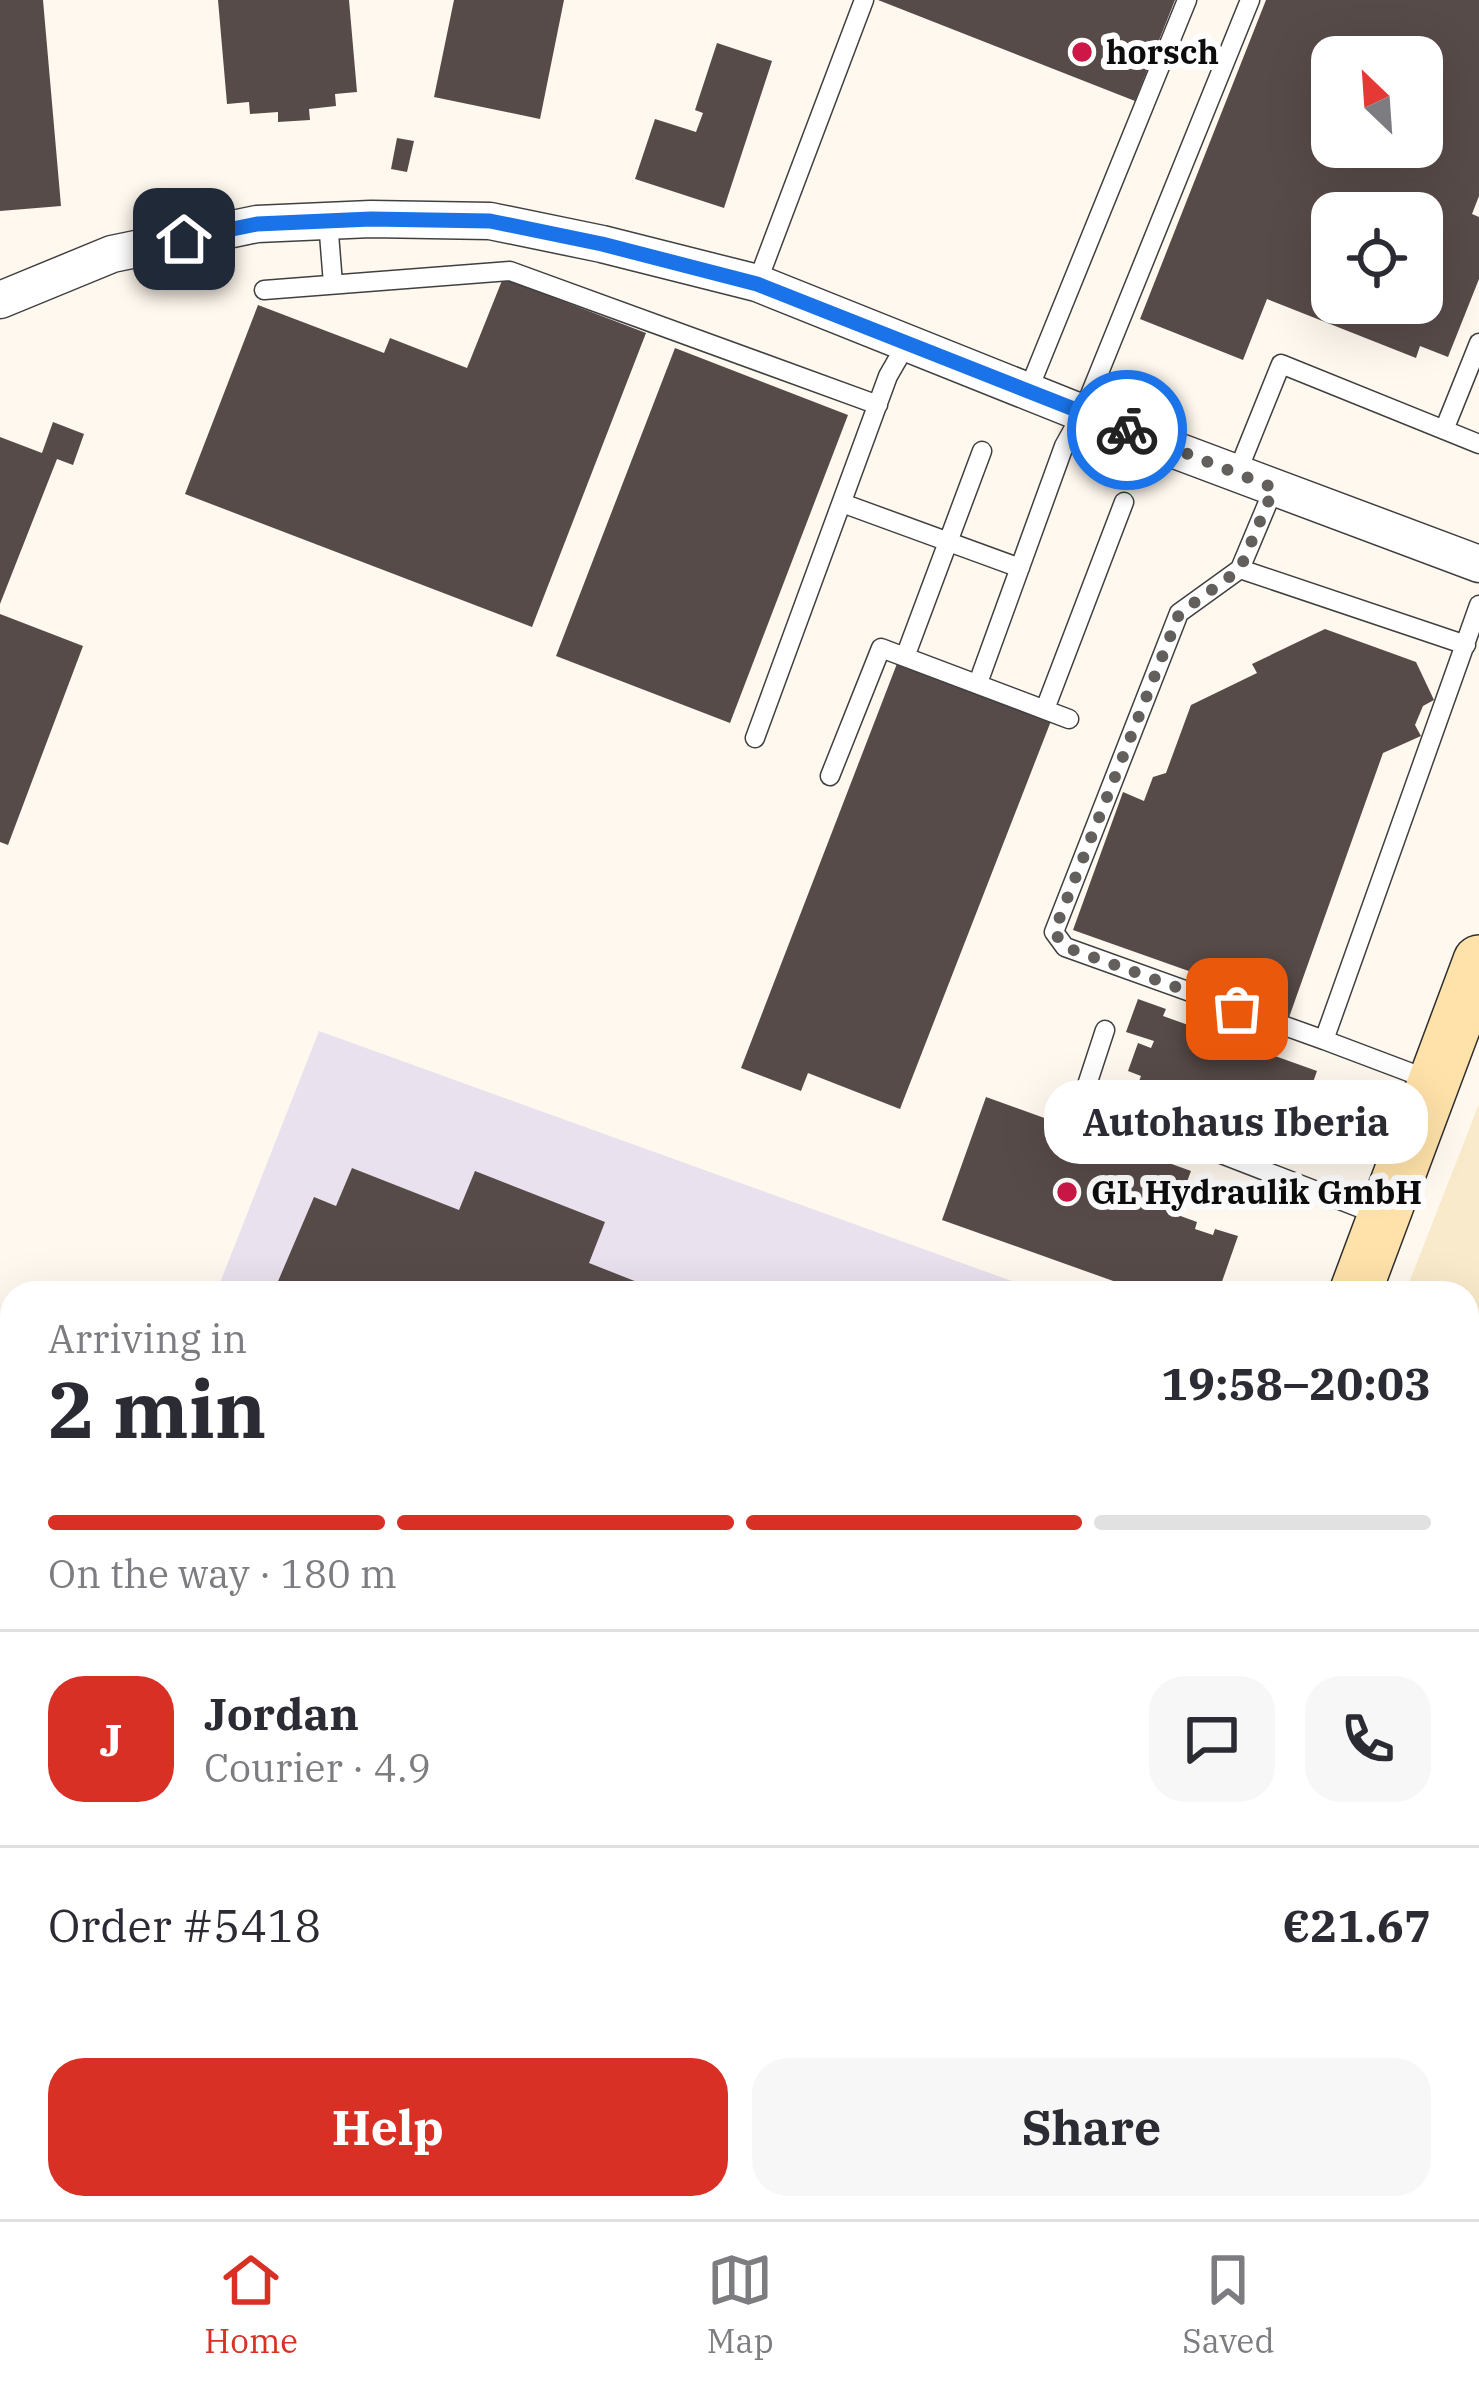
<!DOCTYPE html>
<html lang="en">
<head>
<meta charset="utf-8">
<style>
	:root { --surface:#fff; --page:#f7f7f7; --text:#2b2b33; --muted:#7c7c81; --line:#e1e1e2; --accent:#d93025 }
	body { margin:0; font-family:"IBM Plex Serif",serif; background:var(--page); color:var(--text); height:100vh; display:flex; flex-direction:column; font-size:45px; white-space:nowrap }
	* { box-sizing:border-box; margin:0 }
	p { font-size:39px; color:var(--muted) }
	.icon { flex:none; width:66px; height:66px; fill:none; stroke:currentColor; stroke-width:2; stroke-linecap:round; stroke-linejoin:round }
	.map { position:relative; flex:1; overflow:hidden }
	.drawer { position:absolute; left:0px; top:1281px; width:1479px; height:939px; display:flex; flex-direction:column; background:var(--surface); border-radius:36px 36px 0 0; box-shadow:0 12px 48px #0002 }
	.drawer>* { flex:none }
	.needle { width:78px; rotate:335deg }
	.controls { position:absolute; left:1311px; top:36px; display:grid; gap:24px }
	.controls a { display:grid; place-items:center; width:132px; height:132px; border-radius:24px; background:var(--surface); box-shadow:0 12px 48px #0002; font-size:60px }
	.pin { position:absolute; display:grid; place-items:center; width:102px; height:102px; color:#fff; margin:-51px; border-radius:24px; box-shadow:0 6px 18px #0006 }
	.courier { position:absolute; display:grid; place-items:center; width:120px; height:120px; margin:-60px; border:9px solid #1a73e8; border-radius:50%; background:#fff; color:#222; box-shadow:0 3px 15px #0007 }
	.bubble { position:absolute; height:84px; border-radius:36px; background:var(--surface); box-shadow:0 12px 48px #0002; font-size:39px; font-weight:800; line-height:84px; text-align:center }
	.headline em { font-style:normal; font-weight:800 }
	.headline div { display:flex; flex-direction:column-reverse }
	.headline { display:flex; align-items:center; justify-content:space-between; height:204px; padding:0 48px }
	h1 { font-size:78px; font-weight:800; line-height:90px }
	.bar { display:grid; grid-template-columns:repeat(4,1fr); gap:18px 12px; align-content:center; height:144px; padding:0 48px }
	.bar i { height:15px; border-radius:9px; background:var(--line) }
	.bar .current { background:var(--accent) }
	.bar p { grid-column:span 4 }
	.line { display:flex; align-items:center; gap:30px; padding:0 48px; border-top:3px solid var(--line) }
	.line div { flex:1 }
	.round { display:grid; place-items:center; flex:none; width:126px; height:126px; border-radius:36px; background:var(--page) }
	.button { display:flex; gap:24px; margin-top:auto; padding:24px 48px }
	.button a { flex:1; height:138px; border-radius:36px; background:var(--accent); color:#fff; font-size:48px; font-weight:800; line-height:138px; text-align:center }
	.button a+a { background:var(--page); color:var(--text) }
	.tab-bar { display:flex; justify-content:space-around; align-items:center; height:168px; border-top:3px solid var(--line); background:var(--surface); font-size:33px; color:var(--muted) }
	.tab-bar a { display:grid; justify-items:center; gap:6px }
	.tab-bar .current { color:var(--accent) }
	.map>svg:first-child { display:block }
</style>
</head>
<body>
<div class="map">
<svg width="1479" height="2219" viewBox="0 0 1479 2219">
	<rect width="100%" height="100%" fill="#fff8ee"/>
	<!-- industrial -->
	<path fill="#e9e1ed" d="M319,1031L1045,1293H216Z
		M12,1816V2208H942L938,2219H0V1847Z"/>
	<!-- farmland -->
	<path fill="#f8eaca" d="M1479,1104V2219H1040L1045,2208H1467V1293H1405Z"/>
	<!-- building -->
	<path fill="#574b49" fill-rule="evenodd" d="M0,0H43L61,206L0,211Z
		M218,0H349L357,92L335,94L336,106L309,109L310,120L278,122V112L250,114L249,102L227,104Z
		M454,0H564L540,119L434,97Z
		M878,0H1175L1135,101Z
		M1266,0H1479V196L1472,214L1479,217V279L1448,357L1420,346L1416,358L1267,299L1243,360L1140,319ZM1332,57H1422V147H1332ZM1332,213H1422V303H1332Z
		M717,43L772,61L724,208L635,179L655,119L696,132L703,113L695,110Z
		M397,138L414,141L407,172L391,169Z
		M503,278L646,333L532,627L185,494L258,305L384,353L390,338L467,368Z
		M675,348L848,415L730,723L556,656Z
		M53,422L84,434L73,465L57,459L0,604V437L42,453Z
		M0,614L83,646L8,845L0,842Z
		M1325,629L1416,662L1434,700L1423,706L1415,725L1421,736L1383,753L1287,1023L1257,1012L1262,997L1073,930L1123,792L1144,801L1153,777L1166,773L1191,705L1257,673L1252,664Z
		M898,661L1051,721L900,1109L808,1073L801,1091L741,1068Z
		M1138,999L1166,1009L1163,1016L1317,1071L1284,1164L1129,1108L1141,1076L1128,1071L1138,1043L1151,1048L1154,1041L1126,1032Z
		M986,1097L1191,1171L1175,1214L1197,1222L1195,1229L1213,1235L1215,1229L1238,1236L1218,1293H1147L942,1220Z
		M352,1168L459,1210L475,1171L605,1222L589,1263L665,1293H273L314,1197L336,1206Z
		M12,2026V2091L0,2086V2055Z"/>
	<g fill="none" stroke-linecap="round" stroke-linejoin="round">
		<defs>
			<path id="service" d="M328,221L333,284
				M757,283L864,0
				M264,290L510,271L878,405
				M1028,391L1187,0
				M1444,430L1479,343
				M1237,473L1281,364L1479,444
				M1274,488L1240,569L1466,645
				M842,503L1020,568
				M1240,569L1179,613L1054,932L1065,947L1324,1040
				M905,657L982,451
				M978,683L1064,446L1083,412L1250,0
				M1045,709L1124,502
				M755,738L888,376L907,343
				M830,776L881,648L1069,719
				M1105,1030L1082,1100L1381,1216
				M1430,1080L1324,1040L1479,605"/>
			<path id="minor" d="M0,300L112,254L257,224L371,219L490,221L602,244L757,283L1172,449L1479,564"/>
			<path id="secondary" d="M1355,1293L1479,961
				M993,2219L997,2208"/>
		</defs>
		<!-- service casing -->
		<use href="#service" stroke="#404040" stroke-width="21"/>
		<!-- minor casing -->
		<use href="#minor" stroke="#404040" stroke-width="39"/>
		<!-- secondary casing -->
		<use href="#secondary" stroke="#2f2f2f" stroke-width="54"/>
		<!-- service -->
		<use href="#service" stroke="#fff" stroke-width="18"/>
		<!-- minor -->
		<use href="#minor" stroke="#fff" stroke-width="36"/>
		<!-- secondary -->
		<use href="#secondary" stroke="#ffe2a9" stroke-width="51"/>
	</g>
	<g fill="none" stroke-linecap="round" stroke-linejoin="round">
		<!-- done -->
		<path stroke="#625f5c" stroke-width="12" stroke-dasharray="0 21.6" d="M1127,430L1274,488L1240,569L1179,614L1054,932L1065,947L1237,1009"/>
		<!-- route -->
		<path stroke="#1a73e8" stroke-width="15" d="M184,239L257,224L371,219L490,221L602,244L757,284L1127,430"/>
	</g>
	<!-- markers -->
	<g fill="#cc1747" stroke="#fff" stroke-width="4.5">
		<circle cx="1082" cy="52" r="12"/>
		<circle cx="1067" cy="1192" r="12"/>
	</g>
	<g text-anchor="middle" stroke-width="12" stroke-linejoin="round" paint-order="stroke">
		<!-- poi labels -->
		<g font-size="33" font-weight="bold" fill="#0d0d0d" stroke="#fff" text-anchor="start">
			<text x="1106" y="64">horsch</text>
			<text x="1091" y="1204">GL Hydraulik GmbH</text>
		</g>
	</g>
</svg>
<div class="controls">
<a><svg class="needle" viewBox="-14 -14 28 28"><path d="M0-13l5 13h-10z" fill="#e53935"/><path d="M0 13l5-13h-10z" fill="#7c7c81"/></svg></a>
<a><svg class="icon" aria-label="locate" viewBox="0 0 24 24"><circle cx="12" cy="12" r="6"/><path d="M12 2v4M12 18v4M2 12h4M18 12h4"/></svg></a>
</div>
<div class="pin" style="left:1237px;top:1009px;background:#ea580c"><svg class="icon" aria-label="bag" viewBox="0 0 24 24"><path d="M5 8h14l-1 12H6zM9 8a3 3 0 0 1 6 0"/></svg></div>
<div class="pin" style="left:184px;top:239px;background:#1f2937"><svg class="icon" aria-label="home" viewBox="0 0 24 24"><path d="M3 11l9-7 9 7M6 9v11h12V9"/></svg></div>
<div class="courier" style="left:1127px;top:430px"><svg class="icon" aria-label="bike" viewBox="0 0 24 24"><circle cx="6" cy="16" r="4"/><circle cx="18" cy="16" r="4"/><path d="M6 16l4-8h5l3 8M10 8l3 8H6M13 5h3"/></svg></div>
<div class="bubble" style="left:1044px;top:1080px;width:384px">Autohaus Iberia</div>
<section class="drawer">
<div class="headline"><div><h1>2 min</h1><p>Arriving in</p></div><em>19:58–20:03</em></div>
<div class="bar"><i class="current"></i><i class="current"></i><i class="current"></i><i></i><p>On the way · 180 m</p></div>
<div class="line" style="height:216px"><b class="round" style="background:var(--accent);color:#fff">J</b><div><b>Jordan</b><p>Courier · 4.9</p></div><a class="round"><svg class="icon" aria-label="chat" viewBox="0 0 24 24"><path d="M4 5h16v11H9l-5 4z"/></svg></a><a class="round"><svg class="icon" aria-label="phone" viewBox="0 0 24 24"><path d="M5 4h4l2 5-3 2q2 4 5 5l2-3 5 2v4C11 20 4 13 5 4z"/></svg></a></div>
<div class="line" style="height:156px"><div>Order #5418</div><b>€21.67</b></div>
<div class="button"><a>Help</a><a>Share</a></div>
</section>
</div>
<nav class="tab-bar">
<a class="current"><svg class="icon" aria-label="home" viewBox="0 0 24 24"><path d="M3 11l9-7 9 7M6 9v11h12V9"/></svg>Home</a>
<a><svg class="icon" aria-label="map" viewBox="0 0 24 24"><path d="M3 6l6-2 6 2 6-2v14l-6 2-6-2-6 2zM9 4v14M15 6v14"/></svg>Map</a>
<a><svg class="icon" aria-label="saved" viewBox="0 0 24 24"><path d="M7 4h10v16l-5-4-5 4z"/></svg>Saved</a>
</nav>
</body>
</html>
